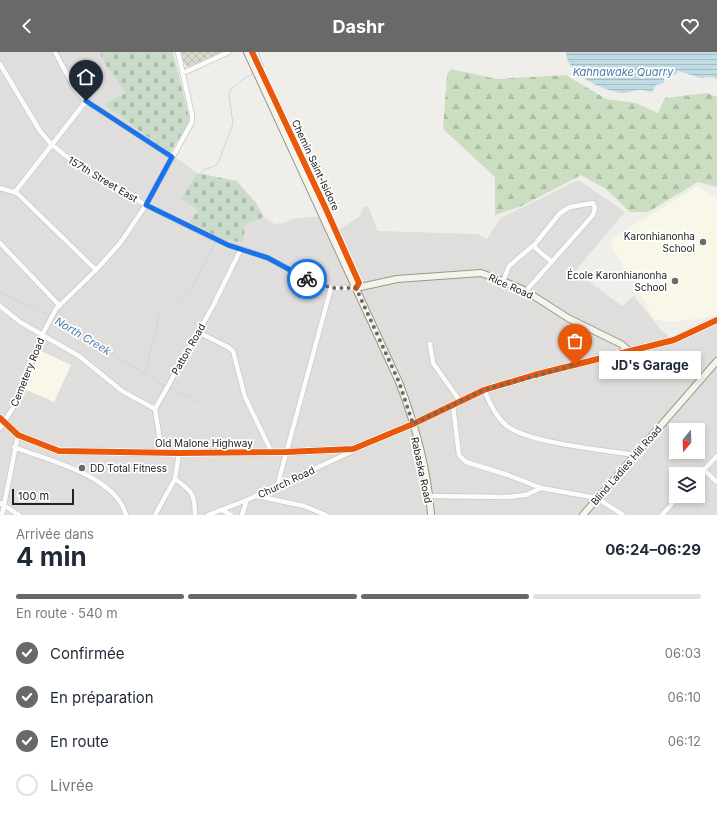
<!DOCTYPE html>
<html lang="fr">
<head>
<meta charset="utf-8">
<style>
	:root { --surface:#fff; --page:#f6f6f7; --text:#1f2937; --muted:#747a83; --line:#e0e1e3; --accent:#6a6968 }
	body { margin:0; font-family:Inter,sans-serif; background:var(--page); color:var(--text); height:100vh; display:flex; flex-direction:column; font-size:15px; white-space:nowrap }
	* { box-sizing:border-box; margin:0 }
	p { font-size:13px; color:var(--muted) }
	.icon { flex:none; width:22px; height:22px; fill:none; stroke:currentColor; stroke-width:2; stroke-linecap:round; stroke-linejoin:round }
	.map { position:relative; height:463px; overflow:hidden }
	.panel { display:flex; flex-direction:column; background:var(--surface); flex:1 }
	.panel>* { flex:none }
	.needle { width:26px; rotate:199deg }
	.controls { position:absolute; left:669px; top:371px; display:grid; gap:8px }
	.controls a { display:grid; place-items:center; width:36px; height:36px; border-radius:0px; background:var(--surface); box-shadow:0 2px 6px #0003; font-size:20px }
	.scale { position:absolute; left:12px; bottom:10px; width:62px; box-sizing:border-box; padding-left:4px; border:2px solid #222; border-top:0; font-size:11px; line-height:14px; white-space:nowrap; color:#222; -webkit-text-stroke:3px #fff; paint-order:stroke }
	.pin { position:absolute; display:grid; place-items:center; width:34px; height:34px; color:#fff; margin:-41px -17px; border-radius:50% 50% 50% 0; rotate:-45deg; box-shadow:0 0 4px #0007 }
	.pin .icon { rotate:45deg }
	.courier { position:absolute; display:grid; place-items:center; width:40px; height:40px; margin:-20px; border:3px solid #1a73e8; border-radius:50%; background:#fff; color:#222; box-shadow:0 1px 5px #0007 }
	.bubble { position:absolute; height:28px; border-radius:0px; background:var(--surface); box-shadow:0 2px 6px #0003; font-size:13px; font-weight:700; line-height:28px; text-align:center }
	.overview em { font-style:normal; font-weight:700 }
	.overview div { display:flex; flex-direction:column-reverse }
	.overview { display:flex; align-items:center; justify-content:space-between; height:68px; padding:0 16px }
	h1 { font-size:26px; font-weight:700; line-height:30px }
	.bar { display:grid; grid-template-columns:repeat(4,1fr); gap:6px 4px; align-content:center; height:48px; padding:0 16px }
	.bar i { height:5px; border-radius:3px; background:var(--line) }
	.bar .active { background:var(--accent) }
	.bar p { grid-column:span 4 }
	ol { padding:0 16px; list-style:none }
	li { display:flex; align-items:center; gap:12px; height:44px }
	li p { margin-inline-start:auto }
	li .icon { padding:4px; border-radius:50%; background:var(--accent); color:#fff; stroke-width:4 }
	li:last-child { color:var(--muted) }
	li i { width:22px; height:22px; border:2px solid var(--line); border-radius:50% }
	header { display:flex; justify-content:space-between; align-items:center; height:52px; padding:0 16px; background:var(--accent); color:#fff; font-size:18px; font-weight:700 }
	.map>svg:first-child { display:block }
</style>
</head>
<body>
<header><svg class="icon" aria-label="back" viewBox="0 0 24 24"><path d="M15 5l-7 7 7 7"/></svg>Dashr<svg class="icon" aria-label="heart" viewBox="0 0 24 24"><path d="M12 20l-8-8c-3-5 5-10 8-4 3-6 11-1 8 4z"/></svg></header>
<div class="map">
<svg width="717" height="463" viewBox="0 0 717 463">
	<defs>
		<pattern id="construction-cross-hatch" width="8" height="8" patternUnits="userSpaceOnUse"><rect width="8" height="8" fill="#d9d9cd"/><path d="M0 0l8 8M0 8l8-8" fill="none" stroke="#babab0"/></pattern>
		<pattern id="forest-firs" width="22" height="20" patternUnits="userSpaceOnUse"><rect width="22" height="20" fill="#cbdec1"/><path d="M5 1l3.5 6h-7zM16 11l3.5 6h-7z" fill="#aebea6"/></pattern>
		<pattern id="cemetery-stones" width="16" height="16" patternUnits="userSpaceOnUse"><rect width="16" height="16" fill="#cadbca"/><path d="M2 7V4a2 2 0 0 1 4 0v3zM10 15v-3a2 2 0 0 1 4 0v3z" fill="#adbcad"/></pattern>
		<pattern id="water-rules" width="6" height="5" patternUnits="userSpaceOnUse"><rect width="6" height="5" fill="#bfdbe3"/><path d="M0 2.5h6" fill="none" stroke="#a4bcc2"/></pattern>
	</defs>
	<rect width="100%" height="100%" fill="#f0eeeb"/>
	<!-- residential -->
	<path fill="#dfdedc" fill-rule="evenodd" d="M0,0H99L105,12L125,42L104,53L197,121L182,147L200,157L190,170L220,186L242,191L245,172L264,165L275,172L286,171L290,167L320,164L330,183L359,165L364,155L368,154L378,179L478,182L487,187L501,166L579,128L625,160L575,219L622,254L634,244L660,277L675,289L717,268V463H0ZM676,378H698V400H676ZM676,422H698V444H676Z"/>
	<!-- education -->
	<path fill="#f8f7e8" d="M698,134L716,146L717,145V262L709,265L673,270L655,268L613,197L611,190L616,184Z
		M41,299L71,313L54,350L24,337Z"/>
	<!-- construction -->
	<path fill="url(#construction-cross-hatch)" d="M181,0H223L188,15L184,12Z"/>
	<!-- forest -->
	<path fill="url(#forest-firs)" d="M451,17L497,27L566,23L606,47L636,51L658,61L665,46L707,41L717,45V135L698,130L648,160H630L606,137L581,123L522,154L495,163V125L443,77L447,23Z"/>
	<!-- cemetery -->
	<path fill="url(#cemetery-stones)" d="M99,0H173L190,69L170,101L104,53L125,41L105,12Z
		M197,121L237,129L256,151L264,165L245,172L243,191L220,186L189,170L199,157L181,147Z"/>
	<!-- parking -->
	<path fill="#e0dfde" d="M56,405L76,408H84L79,420L54,410Z"/>
	<!-- water -->
	<path fill="url(#water-rules)" d="M566,0H717V27L712,25L701,26L678,19L676,22L664,25V31L656,33L652,40C648,40 644,38 640,38C634,38 627,42 621,41C602,38 566,22 566,0Z"/>
	<g fill="none" stroke-linecap="round" stroke-linejoin="round">
		<!-- stream -->
		<path stroke="#bfdbe3" stroke-width="1" d="M258,0L264,15L259,19
			M218,185L220,179L196,157L191,143L193,130L204,118L217,113L233,72L229,43L231,37L242,28L254,21
			M0,240L51,264
			M54,266L108,300L164,333
			M143,321C152,310 146,310 150,298C154,286 158,278 158,265L193,234L216,190
			M170,336L204,352"/>
		<defs>
			<path id="street" d="M55,0L75,37L86,49L172,105
				M0,12L40,79L51,92L81,116L146,153L217,188L268,206L313,230L331,236H356
				M183,21L229,0
				M0,136L17,141L96,218
				M15,140L86,49
				M0,191L59,253
				M533,194L552,210
				M503,229L509,214L535,192L560,161L570,155L593,151L595,156L593,163L526,239
				M0,254L20,270L79,304L122,339L155,357
				M198,280L228,295L233,299L245,345L272,401
				M430,292L433,311L460,349
				M484,338C490,351 495,364 507,374C529,391 605,398 635,403
				M453,353L459,403L466,410L508,423L541,436L597,446L623,463
				M0,376L13,356L42,283L56,257L96,218L121,190L146,153L192,70V63L178,0
				M14,395C49,409 115,423 126,463
				M162,401L155,357L213,254L241,197
				M704,418L717,430
				M698,424L717,404
				M175,427C192,439 195,442 195,463
				M277,435L331,236
				M257,444L304,454L326,463
				M430,444L507,445L526,443L541,436
				M0,451L19,463
				M222,458L231,463
				M2,463L18,383
				M155,463L175,427L179,401
				M208,463L247,448L355,398
				M242,463L247,448
				M662,463L679,444"/>
			<path id="secondary" d="M247,0L399,330C415,372 428,418 431,463
				M356,236L397,227L481,221L503,229L526,239L568,266L621,292L629,299
				M0,366L18,383L59,399L179,401L286,400L353,397L413,372L484,338L534,323L674,288L717,268
				M583,463L717,309"/>
		</defs>
		<!-- street casing -->
		<use href="#street" stroke="#c9c8c7" stroke-width="6"/>
		<!-- secondary casing -->
		<use href="#secondary" stroke="#999a82" stroke-width="8"/>
		<!-- street -->
		<use href="#street" stroke="#fdfcfc" stroke-width="4.5"/>
		<!-- secondary -->
		<use href="#secondary" stroke="#f4f4ed" stroke-width="6"/>
		<defs>
			<path id="cycleway" d="M252,0L325,155L359,231L356,236
				M0,366L18,383L59,399L179,401L286,400L353,397L413,372L484,338L534,323L674,288L717,268"/>
		</defs>
		<!-- cycleway casing -->
		<use href="#cycleway" stroke="#fff" stroke-width="8"/>
		<!-- cycleway -->
		<use href="#cycleway" stroke="#e8590c" stroke-width="6"/>
	</g>
	<g fill="none" stroke-linecap="round" stroke-linejoin="round">
		<!-- done -->
		<path stroke="#6a6968" stroke-width="4" stroke-dasharray="0 7.2" d="M307,227L331,236H356L399,330L413,372L484,338L575,313"/>
		<!-- route -->
		<path stroke="#1a73e8" stroke-width="5" d="M86,49L172,105L146,153L228,193L268,206L307,227"/>
	</g>
	<!-- markers -->
	<g fill="#6a6968" stroke="#fff" stroke-width="1.5">
		<circle cx="703" cy="190" r="4"/>
		<circle cx="675" cy="229" r="4"/>
		<circle cx="82" cy="416" r="4"/>
	</g>
	<g text-anchor="middle" stroke-width="3.5" stroke-linejoin="round" paint-order="stroke">
		<!-- street labels -->
		<g font-size="10" fill="#222" stroke="#fff">
			<text transform="translate(316 113) rotate(65)" y="4">Chemin Saint-Isidore</text>
			<text transform="translate(103 127) rotate(31)" y="4">157th Street East</text>
			<text transform="translate(511 234) rotate(24)" y="4">Rice Road</text>
			<text transform="translate(188 297) rotate(-60)" y="4">Patton Road</text>
			<text transform="translate(27 320) rotate(-68)" y="4">Cemetery Road</text>
			<text x="204" y="395">Old Malone Highway</text>
			<text transform="translate(626 413) rotate(-49)" y="4">Blind Ladies Hill Road</text>
			<text transform="translate(422 418) rotate(78)" y="4">Rabaska Road</text>
			<text transform="translate(286 430) rotate(-25)" y="4">Church Road</text>
		</g>
		<!-- poi labels -->
		<g font-size="10" fill="#222" stroke="#fff" text-anchor="end">
			<text x="695" y="188">Karonhianonha<tspan x="695" dy="12">School</tspan></text>
			<text x="667" y="227">École Karonhianonha<tspan x="667" dy="12">School</tspan></text>
			<text x="90" y="420" text-anchor="start">DD Total Fitness</text>
		</g>
		<!-- water labels -->
		<g font-size="11" font-style="italic" fill="#4a7aab" stroke="#fff">
			<text x="623" y="24">Kahnawake Quarry</text>
			<text transform="translate(83 284) rotate(31)" y="4">North Creek</text>
		</g>
	</g>
</svg>
<div class="controls">
<a><svg class="needle" viewBox="-14 -14 28 28"><path d="M0-13l5 13h-10z" fill="#e53935"/><path d="M0 13l5-13h-10z" fill="#747a83"/></svg></a>
<a><svg class="icon" aria-label="layers" viewBox="0 0 24 24"><path d="M12 4l9 5-9 5-9-5zM3 14l9 5 9-5"/></svg></a>
</div>
<div class="scale">100 m</div>
<div class="pin" style="left:575px;top:313px;background:#ea580c"><svg class="icon" aria-label="bag" viewBox="0 0 24 24"><path d="M5 8h14l-1 12H6zM9 8a3 3 0 0 1 6 0"/></svg></div>
<div class="pin" style="left:86px;top:49px;background:#1f2937"><svg class="icon" aria-label="home" viewBox="0 0 24 24"><path d="M3 11l9-7 9 7M6 9v11h12V9"/></svg></div>
<div class="courier" style="left:307px;top:227px"><svg class="icon" aria-label="bike" viewBox="0 0 24 24"><circle cx="6" cy="16" r="4"/><circle cx="18" cy="16" r="4"/><path d="M6 16l4-8h5l3 8M10 8l3 8H6M13 5h3"/></svg></div>
<div class="bubble" style="left:599px;top:299px;width:102px">JD's Garage</div>
</div>
<section class="panel">
<div class="overview"><div><h1>4 min</h1><p>Arrivée dans</p></div><em>06:24–06:29</em></div>
<div class="bar"><i class="active"></i><i class="active"></i><i class="active"></i><i></i><p>En route · 540 m</p></div>
<ol>
<li><svg class="icon" aria-label="check" viewBox="0 0 24 24"><path d="M5 12l5 5 9-10"/></svg>Confirmée<p>06:03</p></li>
<li><svg class="icon" aria-label="check" viewBox="0 0 24 24"><path d="M5 12l5 5 9-10"/></svg>En préparation<p>06:10</p></li>
<li><svg class="icon" aria-label="check" viewBox="0 0 24 24"><path d="M5 12l5 5 9-10"/></svg>En route<p>06:12</p></li>
<li><i></i>Livrée</li>
</ol>
</section>
</body>
</html>
